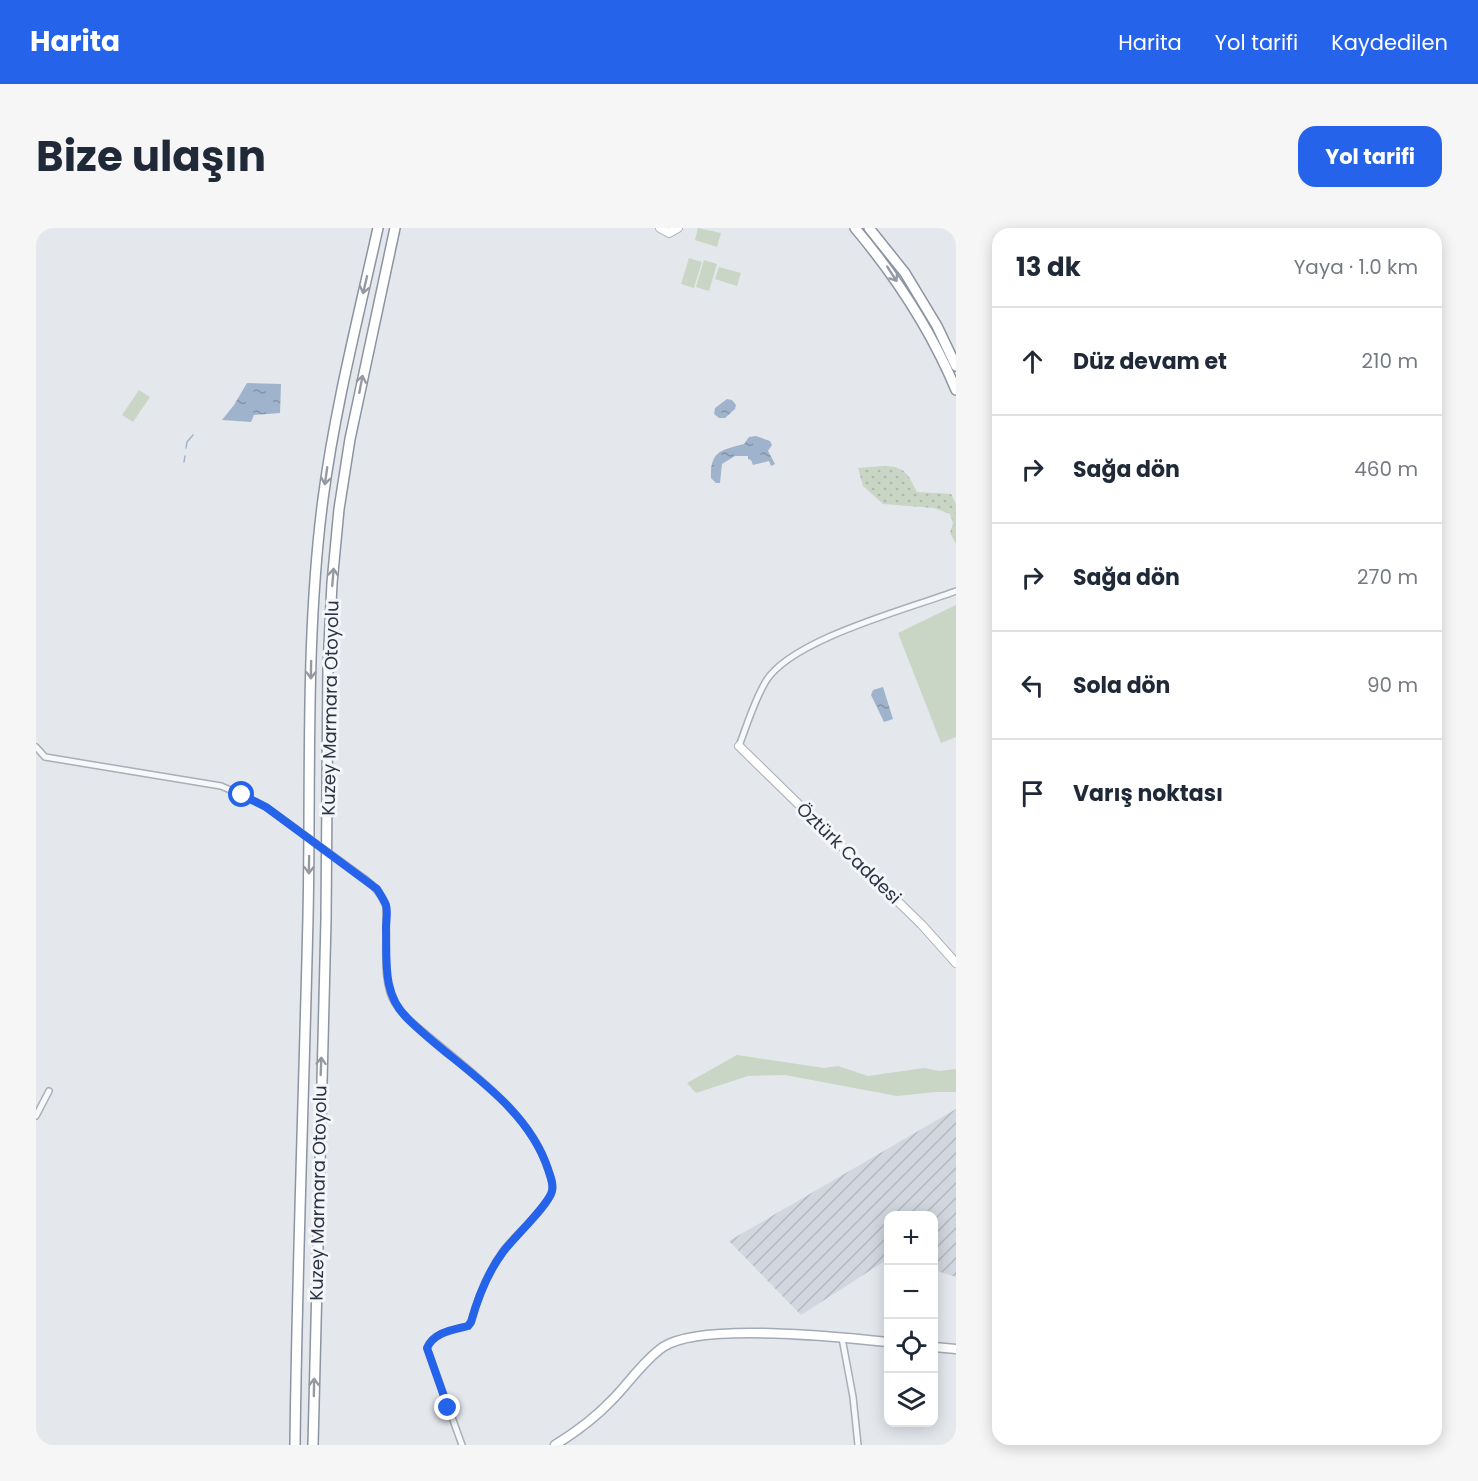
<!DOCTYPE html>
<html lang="tr">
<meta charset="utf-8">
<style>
:root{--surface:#fff;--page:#f6f6f7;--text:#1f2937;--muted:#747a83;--line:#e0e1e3;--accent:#2563eb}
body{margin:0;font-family:Poppins,sans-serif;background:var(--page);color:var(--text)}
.controls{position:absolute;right:18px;bottom:18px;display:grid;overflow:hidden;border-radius:12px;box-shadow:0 3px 15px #0003}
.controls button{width:54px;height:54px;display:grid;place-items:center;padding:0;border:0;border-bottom:2px solid var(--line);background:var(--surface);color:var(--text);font:30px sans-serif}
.stop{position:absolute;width:18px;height:18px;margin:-14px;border:4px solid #2563eb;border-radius:50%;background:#fff}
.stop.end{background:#2563eb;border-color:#fff;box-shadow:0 2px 6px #0008}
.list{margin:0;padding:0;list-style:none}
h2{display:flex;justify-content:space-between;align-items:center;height:78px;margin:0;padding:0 24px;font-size:26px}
h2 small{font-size:20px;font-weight:400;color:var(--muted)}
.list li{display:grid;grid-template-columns:39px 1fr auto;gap:18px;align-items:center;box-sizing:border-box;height:108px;padding:0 24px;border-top:2px solid var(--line)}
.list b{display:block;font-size:22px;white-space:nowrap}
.list em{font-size:20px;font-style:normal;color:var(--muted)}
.icon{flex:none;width:33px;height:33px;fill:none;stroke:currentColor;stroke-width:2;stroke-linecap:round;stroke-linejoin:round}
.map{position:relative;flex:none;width:920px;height:1217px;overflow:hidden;border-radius:18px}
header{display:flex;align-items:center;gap:36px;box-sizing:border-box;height:84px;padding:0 30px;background:var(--accent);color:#fff}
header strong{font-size:28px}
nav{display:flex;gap:33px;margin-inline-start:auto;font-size:21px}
.intro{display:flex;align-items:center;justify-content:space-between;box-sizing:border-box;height:144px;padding:0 36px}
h1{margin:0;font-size:42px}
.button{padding:15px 27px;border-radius:18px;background:var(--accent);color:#fff;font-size:21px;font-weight:700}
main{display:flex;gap:36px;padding:0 36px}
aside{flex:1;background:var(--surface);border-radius:18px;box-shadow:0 3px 15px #0003}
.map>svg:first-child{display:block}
.industrial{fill:url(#industrial-furrows)}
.grass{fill:#c9d6c5}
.park{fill:url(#park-dots)}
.water{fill:url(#water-ripples)}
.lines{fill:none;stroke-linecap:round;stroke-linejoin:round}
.stream{stroke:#9fb4cc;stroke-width:1.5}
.street-casing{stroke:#a9aeb7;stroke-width:8}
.secondary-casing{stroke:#a9aeb7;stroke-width:10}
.primary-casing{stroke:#a3abb8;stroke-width:11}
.highway-casing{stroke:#8b94a3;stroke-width:12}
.street{stroke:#f7f8fa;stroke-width:5}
.secondary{stroke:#fff;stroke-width:8}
.primary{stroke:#fff;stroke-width:8}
.highway{stroke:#fff;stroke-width:9}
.street-bridge-casing{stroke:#a9aeb7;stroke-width:8;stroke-linecap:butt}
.street-bridge{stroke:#f7f8fa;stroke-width:5}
.oneway{stroke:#959aa2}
.route{stroke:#2563eb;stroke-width:8}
.labels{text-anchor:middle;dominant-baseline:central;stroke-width:6;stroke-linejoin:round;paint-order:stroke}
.street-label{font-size:18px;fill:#2b3445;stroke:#f4f6f9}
</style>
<header>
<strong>Harita</strong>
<nav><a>Harita</a><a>Yol tarifi</a><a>Kaydedilen</a></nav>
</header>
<div class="intro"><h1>Bize ulaşın</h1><a class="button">Yol tarifi</a></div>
<main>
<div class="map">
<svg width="920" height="1217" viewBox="0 0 920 1217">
<defs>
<pattern id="industrial-furrows" width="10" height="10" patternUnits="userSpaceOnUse" patternTransform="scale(1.5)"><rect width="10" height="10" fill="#d2d6de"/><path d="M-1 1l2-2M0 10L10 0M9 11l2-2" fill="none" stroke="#b4b8c0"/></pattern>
<pattern id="park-dots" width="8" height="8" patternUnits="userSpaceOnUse" patternTransform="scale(1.5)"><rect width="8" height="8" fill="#c9d6c5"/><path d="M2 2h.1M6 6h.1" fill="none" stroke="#adb8ab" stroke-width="1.8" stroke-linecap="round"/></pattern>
<pattern id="water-ripples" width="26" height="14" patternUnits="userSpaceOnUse" patternTransform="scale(1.5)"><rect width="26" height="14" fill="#9fb4cc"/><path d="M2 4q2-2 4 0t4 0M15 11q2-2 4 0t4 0" fill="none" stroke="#8293a7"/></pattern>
</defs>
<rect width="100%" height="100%" fill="#e4e7ec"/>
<path class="industrial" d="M920,881V1049L898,1042V988H852V1031L765,1087L693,1013Z"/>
<path class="grass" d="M662,0L685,5L681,19L659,12Z
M653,30L666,34L658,60L645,56Z
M668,32L681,36L673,63L660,59Z
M683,39L705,45L701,58L679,51Z
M103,162L114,169L97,194L86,187Z
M920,377V509L905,515L862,405Z
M701,827L788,840L802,838L832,848L888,840L903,843L920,841V864H900L861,868L749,847L712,848L660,865L651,855Z"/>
<path class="park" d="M847,238C869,238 872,246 881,264L915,266L920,276V316L914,305L917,295L914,286L898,280L847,276L827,258L822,240Z"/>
<path class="water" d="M211,155L245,156L244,185L218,187L215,194L186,192L198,177Z
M691,171L696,172L700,177L699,181L689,190H683L678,186L679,180Z
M720,208L734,213L736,217L732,223L739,236L735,238L733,233L717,237L715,232L712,231V228H699L686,236L684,255H680L675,250C674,223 685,222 708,216L713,209Z
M847,459L857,491L848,494L835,467L837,462Z"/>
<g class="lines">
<path class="stream" d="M150,220L151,214L157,207
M148,234L149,228"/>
<g class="street-casing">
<path id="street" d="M703,518C711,497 718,473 730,453C756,411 872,381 920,363
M0,519L9,529L185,558L206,567L230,579
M329,651C338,658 345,665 349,676C351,681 350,688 350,694C351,717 346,756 359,775C370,792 387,803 402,816C440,848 494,888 510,936C513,945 518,954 516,963C513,977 477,1010 467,1023C452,1044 442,1069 435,1094L432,1098C417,1102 397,1104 391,1120L426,1217
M0,888L13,863
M806,1110L817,1169L822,1217"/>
</g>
<g class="secondary-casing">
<path id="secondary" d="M624,0L633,5L642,0
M703,518L886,697L920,735"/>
</g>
<g class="primary-casing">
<path id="primary" d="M898,1119L920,1121
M519,1217C540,1204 559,1190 576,1172C593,1155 607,1133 627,1119C665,1094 805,1109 852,1114"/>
</g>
<g class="highway-casing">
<path id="highway" d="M819,0C861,50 895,102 920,162
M833,0L869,45L901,98L920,138
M259,1217C261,1041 268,865 272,689C275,550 269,409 287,271C299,180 322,90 342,0
M277,1217L290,692L292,439L296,355L303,281L314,211L359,0"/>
</g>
<use href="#street" class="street"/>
<use href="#secondary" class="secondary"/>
<use href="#primary" class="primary"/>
<use href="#highway" class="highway"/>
<g class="street-bridge-casing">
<path id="street-bridge" d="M230,579L329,651"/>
</g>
<use href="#street-bridge" class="street-bridge"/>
</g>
<defs><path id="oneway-shaft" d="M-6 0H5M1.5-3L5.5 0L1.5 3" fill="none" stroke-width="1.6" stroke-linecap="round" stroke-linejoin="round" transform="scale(1.5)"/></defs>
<g class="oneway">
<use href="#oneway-shaft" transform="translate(856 46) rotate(57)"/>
<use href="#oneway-shaft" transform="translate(329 57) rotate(103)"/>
<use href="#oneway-shaft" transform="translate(325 156) rotate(-79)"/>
<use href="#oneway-shaft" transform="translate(290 248) rotate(98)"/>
<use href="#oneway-shaft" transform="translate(297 349) rotate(-85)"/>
<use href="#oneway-shaft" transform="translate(275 442) rotate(91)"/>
<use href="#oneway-shaft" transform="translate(273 637) rotate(91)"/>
<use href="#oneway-shaft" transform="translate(285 838) rotate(-88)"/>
<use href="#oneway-shaft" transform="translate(278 1159) rotate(-89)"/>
</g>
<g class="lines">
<path class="route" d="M206,567L230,579L341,661C344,666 348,672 350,677C352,684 350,693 350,700C351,732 346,766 371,790C419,838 489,873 512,941C514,948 518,956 516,963C513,977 477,1010 467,1024C452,1044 442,1069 435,1094L432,1098C417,1102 398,1104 391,1120L412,1180"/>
</g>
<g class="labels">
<g class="street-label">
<text transform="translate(294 480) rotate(-89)">Kuzey Marmara Otoyolu</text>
<text transform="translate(813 625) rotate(44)">Öztürk Caddesi</text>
<text transform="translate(282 965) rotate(-89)">Kuzey Marmara Otoyolu</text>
</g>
</g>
</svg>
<div class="controls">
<button>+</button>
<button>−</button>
<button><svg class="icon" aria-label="locate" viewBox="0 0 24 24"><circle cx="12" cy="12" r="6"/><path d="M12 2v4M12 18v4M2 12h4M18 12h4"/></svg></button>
<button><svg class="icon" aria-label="layers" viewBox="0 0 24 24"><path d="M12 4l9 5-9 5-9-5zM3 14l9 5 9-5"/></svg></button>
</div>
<div class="stop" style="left:206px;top:567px"></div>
<div class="stop end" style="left:412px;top:1180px"></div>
</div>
<aside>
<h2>13 dk<small>Yaya · 1.0 km</small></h2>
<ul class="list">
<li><svg class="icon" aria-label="ahead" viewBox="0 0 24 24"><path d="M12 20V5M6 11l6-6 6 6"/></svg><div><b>Düz devam et</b></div><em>210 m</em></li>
<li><svg class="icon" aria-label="right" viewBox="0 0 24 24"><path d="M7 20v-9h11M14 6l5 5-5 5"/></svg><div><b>Sağa dön</b></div><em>460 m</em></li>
<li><svg class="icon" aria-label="right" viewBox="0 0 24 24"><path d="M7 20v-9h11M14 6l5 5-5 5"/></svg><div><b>Sağa dön</b></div><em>270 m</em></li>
<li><svg class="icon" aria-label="left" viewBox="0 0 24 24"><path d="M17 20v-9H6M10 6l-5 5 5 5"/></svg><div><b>Sola dön</b></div><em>90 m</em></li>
<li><svg class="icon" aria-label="arrive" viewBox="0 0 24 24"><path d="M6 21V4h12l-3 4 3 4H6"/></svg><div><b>Varış noktası</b></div></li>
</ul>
</aside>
</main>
